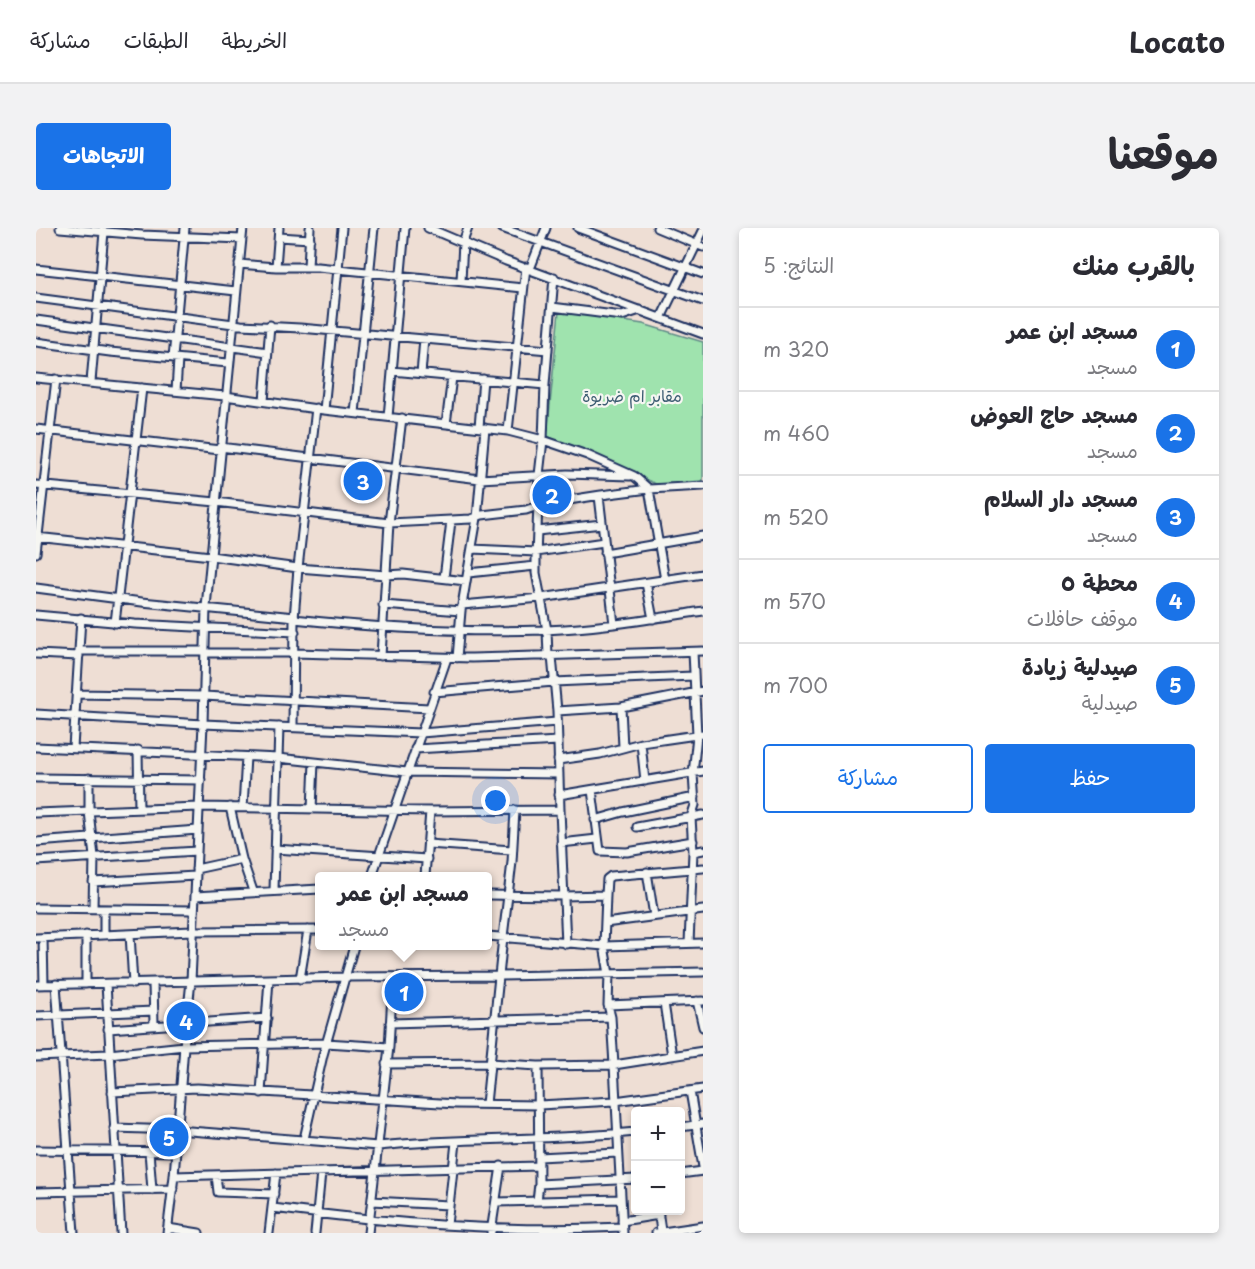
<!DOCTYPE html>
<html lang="ar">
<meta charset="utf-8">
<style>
:root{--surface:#fff;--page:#f2f2f3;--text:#2b2b33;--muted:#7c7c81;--line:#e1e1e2;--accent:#1a73e8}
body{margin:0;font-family:"Playpen Sans","Playpen Sans Arabic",sans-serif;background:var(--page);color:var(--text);direction:rtl}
.controls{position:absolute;right:18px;bottom:18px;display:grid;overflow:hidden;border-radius:6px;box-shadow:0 3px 9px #0003}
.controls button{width:54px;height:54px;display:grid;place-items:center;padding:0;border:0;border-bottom:2px solid var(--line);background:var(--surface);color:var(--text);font:30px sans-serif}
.you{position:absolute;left:460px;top:573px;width:21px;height:21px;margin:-15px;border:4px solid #fff;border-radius:50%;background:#1a73e8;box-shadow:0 0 0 9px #1a73e833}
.badge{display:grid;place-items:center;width:39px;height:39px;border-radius:50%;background:var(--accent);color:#fff;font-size:20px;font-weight:700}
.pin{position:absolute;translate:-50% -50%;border:3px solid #fff;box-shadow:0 2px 6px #0006}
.popup{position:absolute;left:279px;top:644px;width:177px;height:78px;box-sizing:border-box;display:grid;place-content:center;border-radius:6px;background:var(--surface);filter:drop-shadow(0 2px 4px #0005);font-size:20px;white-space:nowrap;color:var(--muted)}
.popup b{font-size:22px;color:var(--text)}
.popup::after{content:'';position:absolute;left:50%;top:100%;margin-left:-12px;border:12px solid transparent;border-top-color:var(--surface)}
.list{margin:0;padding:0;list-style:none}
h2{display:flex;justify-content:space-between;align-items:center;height:78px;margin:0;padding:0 24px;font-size:26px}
h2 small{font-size:20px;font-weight:400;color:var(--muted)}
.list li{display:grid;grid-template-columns:39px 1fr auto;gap:18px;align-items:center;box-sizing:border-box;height:84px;padding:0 24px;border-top:2px solid var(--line)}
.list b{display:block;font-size:22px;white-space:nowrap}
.list p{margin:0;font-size:20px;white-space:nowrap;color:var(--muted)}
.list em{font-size:20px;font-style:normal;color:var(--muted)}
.actions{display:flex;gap:12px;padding:18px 24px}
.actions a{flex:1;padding:14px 0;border:2px solid var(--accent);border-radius:6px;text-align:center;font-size:21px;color:var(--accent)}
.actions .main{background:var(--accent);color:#fff}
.map{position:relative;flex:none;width:667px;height:1005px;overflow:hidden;direction:ltr;border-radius:6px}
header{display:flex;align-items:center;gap:36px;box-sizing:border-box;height:84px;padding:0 30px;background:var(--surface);border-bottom:2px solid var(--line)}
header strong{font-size:28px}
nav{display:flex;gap:33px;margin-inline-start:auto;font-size:21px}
.intro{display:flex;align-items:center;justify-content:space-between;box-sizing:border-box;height:144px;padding:0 36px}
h1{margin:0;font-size:42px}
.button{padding:15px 27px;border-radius:6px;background:var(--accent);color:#fff;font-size:21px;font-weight:700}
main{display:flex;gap:36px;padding:0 36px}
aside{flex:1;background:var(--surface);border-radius:6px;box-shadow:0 3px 9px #0003}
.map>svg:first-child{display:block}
.green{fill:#9fe3ae;stroke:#5d8986;stroke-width:1.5}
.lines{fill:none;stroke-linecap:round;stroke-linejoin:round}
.minor-casing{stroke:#1b2f5e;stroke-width:11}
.minor{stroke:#f6f6f2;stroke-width:7}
.labels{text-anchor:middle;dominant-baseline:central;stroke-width:4.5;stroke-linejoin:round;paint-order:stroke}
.park-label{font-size:16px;fill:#3c5c72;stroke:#f6f6f2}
</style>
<header>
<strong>Locato</strong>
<nav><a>الخريطة</a><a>الطبقات</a><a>مشاركة</a></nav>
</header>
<div class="intro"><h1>موقعنا</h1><a class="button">الاتجاهات</a></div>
<main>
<aside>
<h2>بالقرب منك<small>النتائج: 5</small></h2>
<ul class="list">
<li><span class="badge">1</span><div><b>مسجد ابن عمر</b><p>مسجد</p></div><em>320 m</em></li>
<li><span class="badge">2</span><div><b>مسجد حاج العوض</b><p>مسجد</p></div><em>460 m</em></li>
<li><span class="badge">3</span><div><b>مسجد دار السلام</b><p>مسجد</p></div><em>520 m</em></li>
<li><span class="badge">4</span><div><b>محطة ٥</b><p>موقف حافلات</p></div><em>570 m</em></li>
<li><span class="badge">5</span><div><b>صيدلية زيادة</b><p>صيدلية</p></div><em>700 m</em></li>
</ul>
<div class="actions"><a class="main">حفظ</a><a>مشاركة</a></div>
</aside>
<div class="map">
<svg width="667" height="1005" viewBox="0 0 667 1005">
<rect width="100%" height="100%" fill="#eeded4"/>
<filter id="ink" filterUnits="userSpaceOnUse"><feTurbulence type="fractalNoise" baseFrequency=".0167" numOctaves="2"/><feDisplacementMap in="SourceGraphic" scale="12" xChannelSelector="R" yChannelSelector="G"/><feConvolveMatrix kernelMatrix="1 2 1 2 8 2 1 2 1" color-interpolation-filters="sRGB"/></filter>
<g filter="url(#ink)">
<path class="green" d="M523,83L607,96L667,114V256L629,260L511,208Z"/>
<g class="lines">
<g class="minor-casing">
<path id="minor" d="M24,0L106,7L206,11
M392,0L470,33L667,106
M466,0L667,73
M542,0L667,46
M621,0L667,19
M243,9L274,11
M203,36L240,39H282L487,60
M240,39L243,0
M272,39L274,0
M0,41L200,63
M494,41L510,0
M425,53L427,14L432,0
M0,70L205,97L264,100L512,122
M516,79L586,88L604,82
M625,90L667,3
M0,92L232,124
M0,114L74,124L192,135
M137,130L149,0
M356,143L509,157
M385,146L388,111
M0,150L189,168L288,182L472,203L507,212L551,227L598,248L613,261L629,352
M55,154L68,4
M140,163L142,131
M228,173L234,97
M288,182L306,0
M319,185L338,0
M352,189L369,0
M410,196L416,149
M443,199L447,151
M0,201L184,222
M472,203L490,39
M184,219L444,251L531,246L594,248
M0,257L180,274L353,295L435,291L446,287L490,282L507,276L565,267L613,261L667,258
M563,268L578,396
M501,303L566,296
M0,309L175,328L262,340L350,347L367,346L430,353
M436,321L500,324L568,314
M0,325L20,151
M569,325L667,308
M432,345L500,338
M408,350L415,293
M610,355L617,391
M0,360L106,374L259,389
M347,377L425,383
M426,377L505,370L667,346
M0,387L99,396L259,404
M258,391C342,400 425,405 509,402C562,400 615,391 667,383
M79,395L106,160
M43,423H169
M169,425H259L436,430L667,423
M0,426L43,428
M345,428L353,295L366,190
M512,428L511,402L500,345V330L503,247L507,212L509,157L518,49
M516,428L521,483L524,582
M421,430L425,383L441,290L449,200
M398,464L518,454L657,448
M40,466L168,468L393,480
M585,479L587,519
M521,483L585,479L667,463
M0,486L167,496L385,505L521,494
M257,499L258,391L262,340L280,180
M605,515L609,553
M0,519L242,530L371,544L523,546
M37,520L45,390
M379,521L522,513
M102,522L103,581
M522,532L564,526L605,515L667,506
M0,550L165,552
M53,550V583L58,629L57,680
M556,562L564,623L591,624L657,613
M523,567L667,543
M194,579L206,631L217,663
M207,579L210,529
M276,581L278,534
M0,585L163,579L394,583L524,582L530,716
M559,592L587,584L659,569
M601,599L667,587
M0,614L162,602
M525,615L561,611
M392,616L476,622
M239,621L391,631
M657,624L667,622
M0,633L161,623
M160,641L206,631
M611,644L618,688
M336,648L411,430
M389,648L394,583
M57,654L159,648
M238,662L243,499
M452,667L528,668L570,667L568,718L573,746L572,777L575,789L578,837L587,1005
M570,667L571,651L575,648L667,640
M159,668L284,661
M0,680L157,682
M68,681V706
M569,695L667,682
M94,706L97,756
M50,707V756
M452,708L568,718L667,715
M0,710L156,703L284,702
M7,710L8,757
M653,715L657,624L655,589L659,577L657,546L661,507L657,424
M264,751L272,702
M117,755L118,796
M20,756L38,1005
M70,756L85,1005
M0,757L310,749L463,748L667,744
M661,773L667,799
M628,775L636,828
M572,777L667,773
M0,788L118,783
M354,795L575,789
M72,801L231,790
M0,829L73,826L148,818L290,815L353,819
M350,836L454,835L502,838L578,837L667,823
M654,863L667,939
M76,864L161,860L420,876L503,877L579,873L667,861
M225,865L233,751
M450,876L467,709L476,634L479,582
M644,899L667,896
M78,900L141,902L342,918C427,909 514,913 600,904
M268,911L287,827L318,718
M0,922L140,924
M113,923L116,962
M503,929L582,925
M644,946L667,943
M180,947L182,964L238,966
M138,948L503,938
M503,956L600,951
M0,964L137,961
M336,973L413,977
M501,973L503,956L502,838
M460,974L585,971
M237,980C353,995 470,1005 586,999
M622,982L625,1003
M586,993L623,987
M411,997L420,914
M132,1000L163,1005
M455,1004L465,938
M131,1005L138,948L148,818L155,753L167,496L170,379L207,0
M233,1005L240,945
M279,1005L285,945
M332,1005L353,819L357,749
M620,1005L667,998"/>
</g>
<use href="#minor" class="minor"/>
</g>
</g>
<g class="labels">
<g class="park-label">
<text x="596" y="167">مقابر ام ضريوة</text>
</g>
</g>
</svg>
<div class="controls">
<button>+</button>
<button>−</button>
</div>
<div class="you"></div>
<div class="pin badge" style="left:368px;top:764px">1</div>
<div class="popup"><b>مسجد ابن عمر</b>مسجد</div>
<div class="pin badge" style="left:516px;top:267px">2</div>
<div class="pin badge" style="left:327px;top:253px">3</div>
<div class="pin badge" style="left:150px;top:793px">4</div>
<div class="pin badge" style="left:133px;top:909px">5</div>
</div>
</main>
